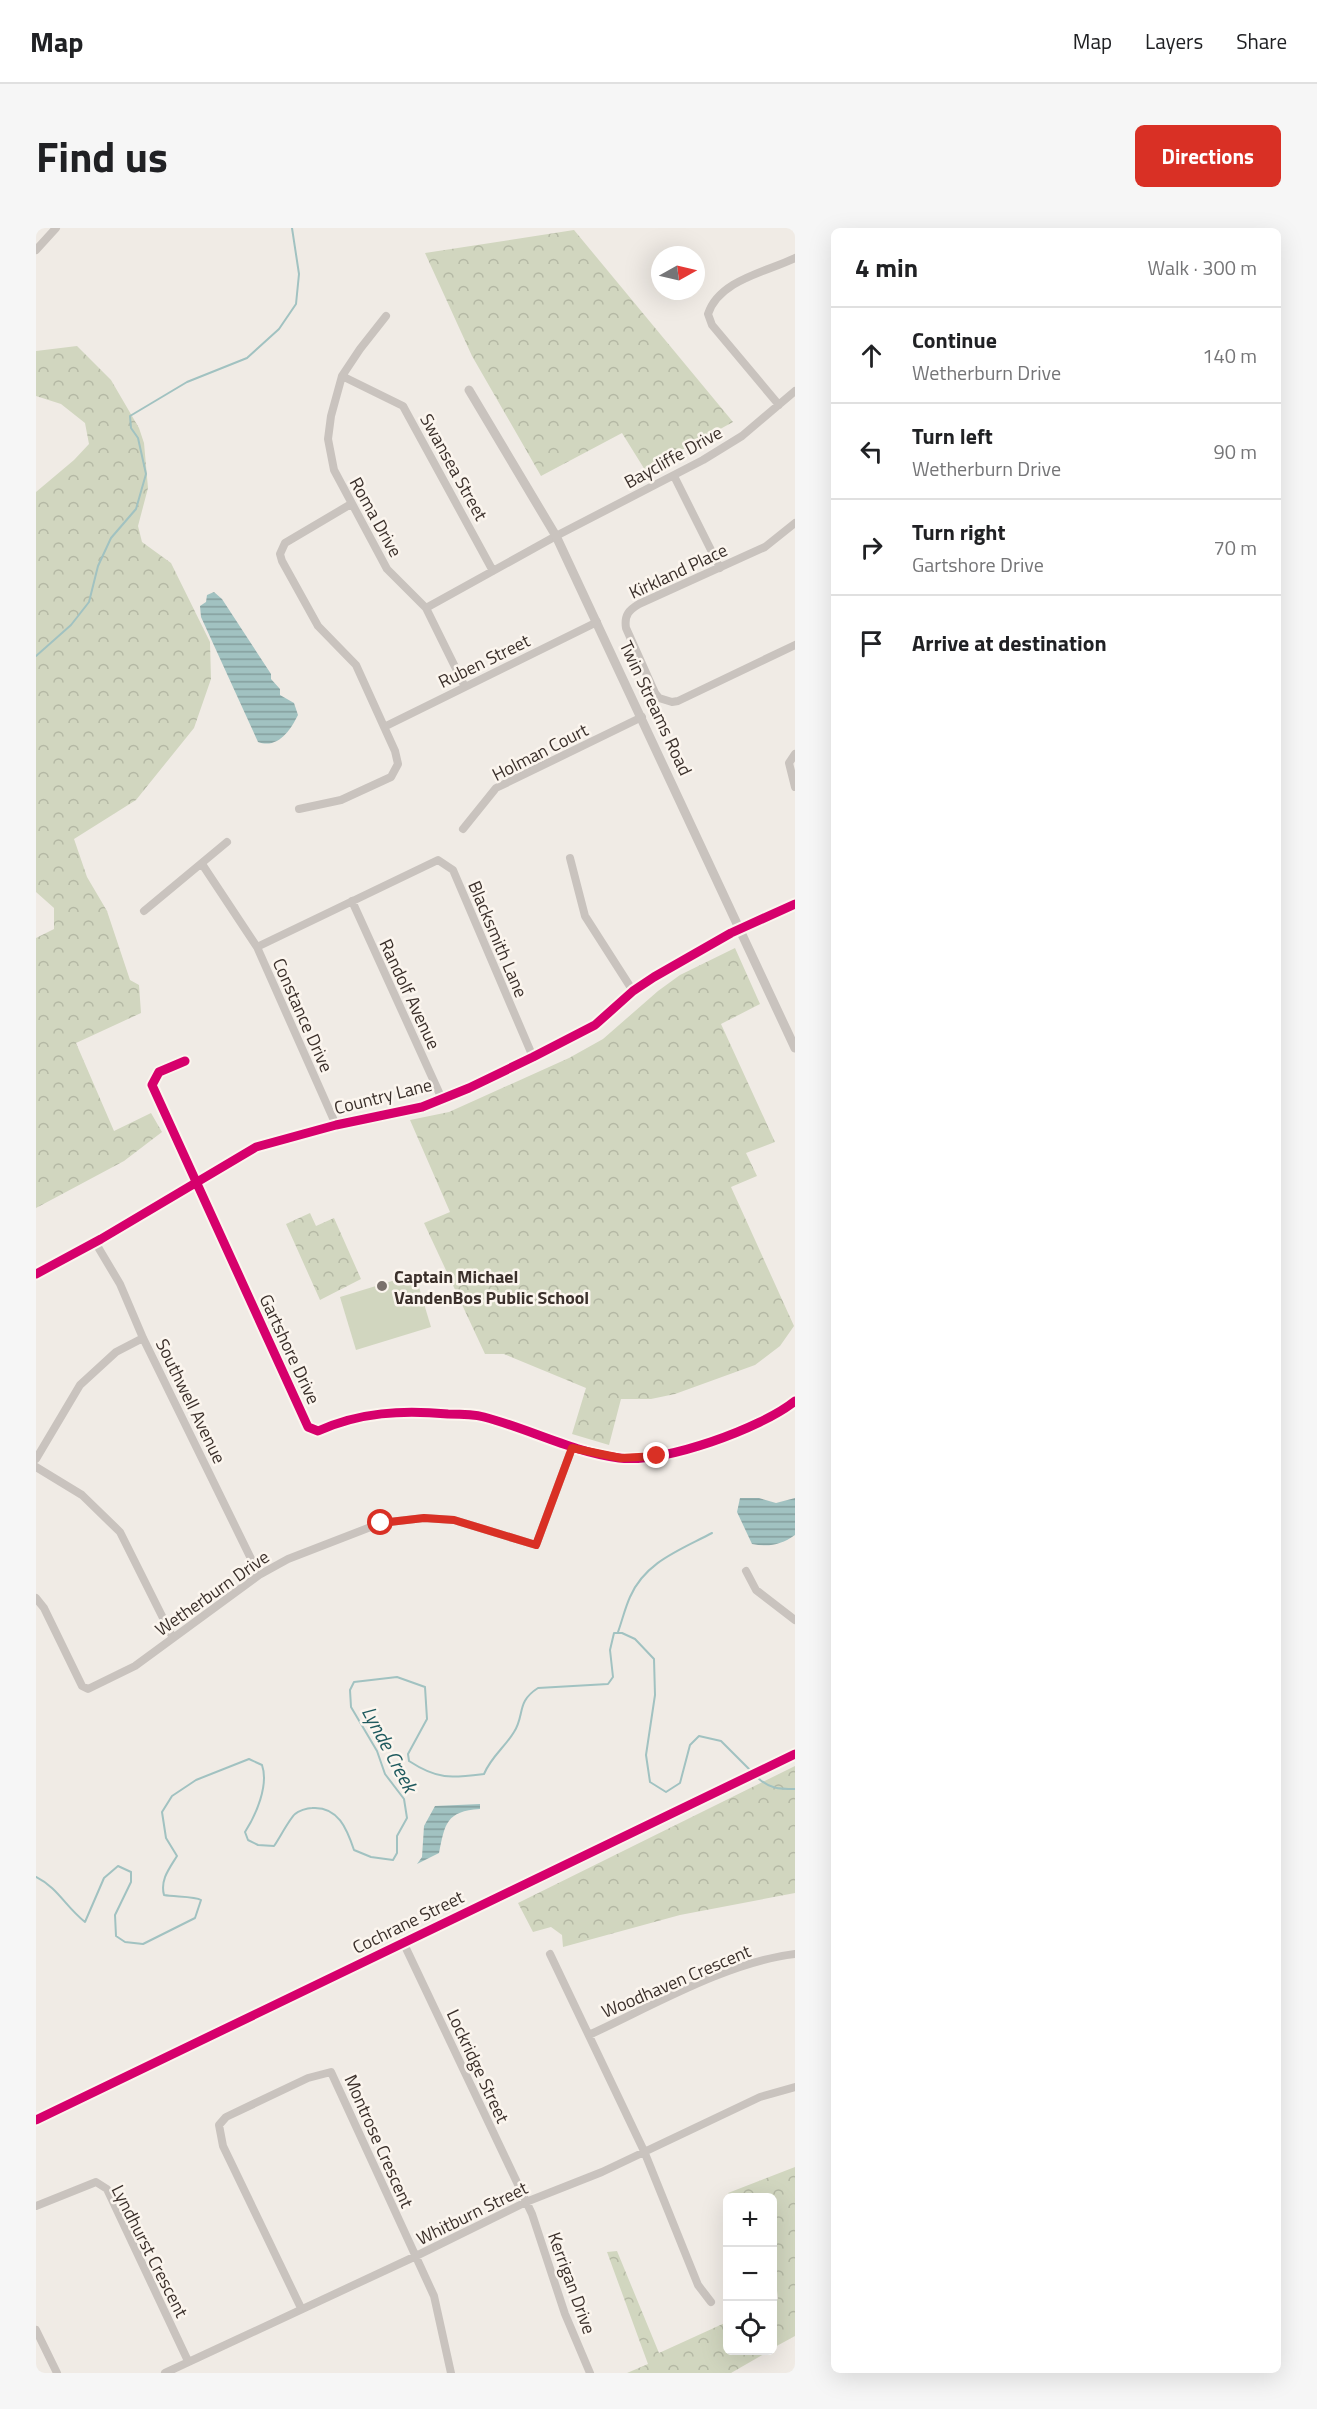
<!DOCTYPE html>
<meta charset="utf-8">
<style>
:root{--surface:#fff;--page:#f6f6f6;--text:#202124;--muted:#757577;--line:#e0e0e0;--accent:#d93025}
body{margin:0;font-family:"Titillium Web",sans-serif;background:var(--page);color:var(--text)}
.controls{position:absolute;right:18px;bottom:18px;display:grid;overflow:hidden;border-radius:9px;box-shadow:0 6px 24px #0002}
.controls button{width:54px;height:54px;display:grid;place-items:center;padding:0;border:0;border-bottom:2px solid var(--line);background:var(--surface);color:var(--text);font:30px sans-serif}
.compass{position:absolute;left:615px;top:18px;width:54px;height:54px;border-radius:50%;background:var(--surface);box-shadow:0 6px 24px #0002;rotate:82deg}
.stop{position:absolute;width:18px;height:18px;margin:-14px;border:4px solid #d93025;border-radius:50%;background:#fff}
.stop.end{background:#d93025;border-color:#fff;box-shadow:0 2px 6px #0008}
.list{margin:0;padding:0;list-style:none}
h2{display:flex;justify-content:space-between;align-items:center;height:78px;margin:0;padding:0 24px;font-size:26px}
h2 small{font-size:20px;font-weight:400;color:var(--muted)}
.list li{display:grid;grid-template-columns:39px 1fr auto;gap:18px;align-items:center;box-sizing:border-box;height:96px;padding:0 24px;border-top:2px solid var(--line)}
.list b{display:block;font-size:22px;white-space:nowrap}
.list p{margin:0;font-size:20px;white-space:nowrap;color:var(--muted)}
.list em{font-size:20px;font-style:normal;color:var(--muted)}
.icon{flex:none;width:33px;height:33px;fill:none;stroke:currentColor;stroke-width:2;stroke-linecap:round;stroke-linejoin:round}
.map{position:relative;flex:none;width:759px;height:2145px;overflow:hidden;border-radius:9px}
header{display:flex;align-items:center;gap:36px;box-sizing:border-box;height:84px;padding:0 30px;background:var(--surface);border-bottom:2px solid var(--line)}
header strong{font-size:28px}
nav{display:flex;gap:33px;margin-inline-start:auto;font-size:21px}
.intro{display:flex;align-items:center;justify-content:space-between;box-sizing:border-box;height:144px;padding:0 36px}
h1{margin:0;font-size:42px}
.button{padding:15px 27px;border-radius:9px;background:var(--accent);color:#fff;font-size:21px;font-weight:700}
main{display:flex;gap:36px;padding:0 36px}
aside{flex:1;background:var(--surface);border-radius:9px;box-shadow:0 6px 24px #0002}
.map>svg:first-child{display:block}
.grass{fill:#d1d6bf}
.forest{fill:url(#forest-crowns)}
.water{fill:url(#water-rules)}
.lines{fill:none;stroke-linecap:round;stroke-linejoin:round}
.stream{stroke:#a1c2c1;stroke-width:2}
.minor{stroke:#c9c3be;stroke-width:8}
.tertiary{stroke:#c9c3be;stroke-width:9}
.cycleway-casing{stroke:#fbf5ee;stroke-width:13}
.cycleway{stroke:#d6006c;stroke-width:9}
.route{stroke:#d93025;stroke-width:8}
.poi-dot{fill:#7a716c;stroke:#fbf5ee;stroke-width:2}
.labels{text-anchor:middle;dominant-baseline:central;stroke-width:5;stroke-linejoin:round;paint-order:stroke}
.street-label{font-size:18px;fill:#3b302b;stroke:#fbf5ee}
.poi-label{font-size:18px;font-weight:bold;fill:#3b302b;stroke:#fbf5ee;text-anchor:start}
.water-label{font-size:20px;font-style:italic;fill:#1f5a5e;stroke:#fbf5ee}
</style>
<header>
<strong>Map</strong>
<nav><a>Map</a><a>Layers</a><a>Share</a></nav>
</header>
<div class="intro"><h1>Find us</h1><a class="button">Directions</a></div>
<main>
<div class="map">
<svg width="759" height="2145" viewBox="0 0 759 2145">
<defs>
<pattern id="forest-crowns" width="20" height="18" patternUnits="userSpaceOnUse" patternTransform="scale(1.5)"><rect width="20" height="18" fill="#d1d6bf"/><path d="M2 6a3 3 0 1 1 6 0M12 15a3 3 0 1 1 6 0" fill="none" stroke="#b4b8a4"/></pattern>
<pattern id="water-rules" width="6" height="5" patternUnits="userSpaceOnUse" patternTransform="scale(1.5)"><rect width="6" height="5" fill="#a1c2c1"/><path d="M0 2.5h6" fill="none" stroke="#849e9d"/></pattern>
</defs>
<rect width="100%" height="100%" fill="#f0ebe5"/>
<path class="grass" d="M379,1046L395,1099L320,1122L304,1069Z"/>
<path class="forest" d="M538,2L697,194L609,242L586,205L505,248L436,128L389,25Z
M41,118L75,152L103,200L108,215L112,260L102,298L106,314L135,335L174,414L175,451L158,500L100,572L38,611L51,649L71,683L94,752L103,757L105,785L40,815L78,903L115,885L126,904L88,933L0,980V710L18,701V680L0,664V264L38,232L53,216L49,195L25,176L0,168V123Z
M699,720L724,776L685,796L739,914L710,925L721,948L695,959L758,1098L744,1118L719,1137L639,1166L615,1171H585L573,1217L536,1206L550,1160L468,1126H449L388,995L414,984L374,892L413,884L533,830L567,811L622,763L644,747Z
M274,985L280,998L298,990L325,1051L284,1072L250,996Z
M759,1538V1665L644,1687L527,1719L526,1707L515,1699L497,1704L482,1675Z
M759,1939V2108L737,2120V2073L742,2071L736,2020V1970L696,1969L692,1965Z
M581,2023L623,2125L691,2094L692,2122L733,2123L695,2145H591L612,2136L571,2024Z"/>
<path class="water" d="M178,364L186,371L235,446V451L244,461V467L258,475L262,487C254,503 242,521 222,514L165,389L164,378L170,374L171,367Z
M704,1270H723L740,1275L759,1270V1307C745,1317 733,1319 716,1316L701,1284Z
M444,1576V1581C410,1583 409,1596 403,1625L381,1636L386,1629L388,1598L399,1578Z"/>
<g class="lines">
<path class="stream" d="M0,428L35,397L53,374L62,338L75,310L100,281L110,246L102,210L95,200L94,188L151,154L211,130L243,101L260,76L263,46L256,0
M582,1404C586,1393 589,1380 594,1369C609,1334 644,1322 676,1305
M721,1549C733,1561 743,1561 759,1561
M0,1649C22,1660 29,1678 49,1694L68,1650L82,1638L95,1644V1654L79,1687L80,1708L89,1714L107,1716L159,1690L165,1672C159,1668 138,1669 128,1667C124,1652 133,1641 141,1628L130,1610L126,1584L136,1568L160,1552L213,1531L226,1537C233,1557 220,1587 209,1604L212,1612L222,1617L238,1618C243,1611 254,1590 259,1586C262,1583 271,1580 276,1580C302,1578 311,1601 318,1622L335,1629L357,1632L361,1625V1608L371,1590L368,1571L349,1546L341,1523L315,1479L314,1462L318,1454L361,1449L389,1459L391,1491L372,1526L373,1533C402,1552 415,1550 448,1546C455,1529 469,1519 478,1504C489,1487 480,1474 502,1460L572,1456L577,1449L574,1422L578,1405H586L599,1411L618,1431L619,1467L610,1527L614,1554L630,1564L644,1555L654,1517L663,1508L685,1513L715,1543"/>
<path class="minor" d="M0,22L20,0
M350,88L324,121L306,148L295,188L292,211L298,242L351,341L390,380L429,459
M306,148L367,178L457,343
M743,177L676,97L672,86C683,52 730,44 759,30
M638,248L684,340
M759,295L729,319L603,376C593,382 588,387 590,400L619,465L623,470L636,474L642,473L759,417
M390,380L520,308L667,232L706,208L759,163
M348,499L561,394
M759,526L753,535L759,559
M263,581L305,572L355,549L362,536L359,523L320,437L282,398L246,333L244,326L249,315L315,276
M427,601L460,560L606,489
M534,630L549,688L597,763
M166,636L221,719
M316,673L406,871
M108,683L191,614
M149,833L123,844L116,857L272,1199L282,1203C324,1184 366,1182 412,1186C423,1186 437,1186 448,1189C494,1201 536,1224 583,1230C629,1235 724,1201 759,1173
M300,897L221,719L402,632L417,642L497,829
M59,1014L84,1056L107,1110L223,1347
M0,1231L44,1157L80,1124L107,1110
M0,1239L46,1267L84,1304L137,1410
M710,1343L720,1362L759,1392
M0,1370L8,1380L46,1458L52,1461L99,1438L223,1347L252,1331L345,1295L388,1290L418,1292L500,1317L536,1220
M367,1714L496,1986L529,2086L554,2145
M514,1726L608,1923L662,2057L675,2074
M553,1807C616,1778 691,1734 759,1726
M0,1978L60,1954L71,1961L152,2133
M265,2080L187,1918L183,1897L190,1889L272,1850L295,1844L398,2068L415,2145
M0,2102L21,2145
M129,2145L378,2029L490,1974L566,1944L724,1869L759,1859"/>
<path class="tertiary" d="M433,162L520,308L759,820
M0,1046L65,1011L220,919L300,897L386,879L433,860L497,829L559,797L597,763L618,749L695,705L759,676
M0,1892L759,1526"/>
<g class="cycleway-casing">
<path id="cycleway" d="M149,833L123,844L116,857L272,1199L282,1203C324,1184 366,1182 412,1186C423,1186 437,1186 448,1189C494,1201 536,1224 583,1230C629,1235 724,1201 759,1173
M0,1046L65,1011L220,919L300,897L386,879L433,860L497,829L559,797L597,763L618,749L695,705L759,676
M0,1892L759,1526"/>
</g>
<use href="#cycleway" class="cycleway"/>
</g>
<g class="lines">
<path class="route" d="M345,1295L388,1290L418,1292L500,1317L536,1220L585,1230L621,1228"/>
</g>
<circle class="poi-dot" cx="346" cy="1058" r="6"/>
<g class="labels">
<g class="street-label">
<text transform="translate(637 229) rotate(-29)">Baycliffe Drive</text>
<text transform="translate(418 239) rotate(61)">Swansea Street</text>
<text transform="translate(340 289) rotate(61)">Roma Drive</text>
<text transform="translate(642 343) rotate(-25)">Kirkland Place</text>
<text transform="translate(448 433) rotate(-26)">Ruben Street</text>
<text transform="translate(620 480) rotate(65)">Twin Streams Road</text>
<text transform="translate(504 524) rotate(-27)">Holman Court</text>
<text transform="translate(462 711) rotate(67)">Blacksmith Lane</text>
<text transform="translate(374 766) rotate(65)">Randolf Avenue</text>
<text transform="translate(267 787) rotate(66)">Constance Drive</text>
<text transform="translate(347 868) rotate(-14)">Country Lane</text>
<text transform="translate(254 1121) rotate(65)">Gartshore Drive</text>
<text transform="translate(155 1173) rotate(64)">Southwell Avenue</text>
<text transform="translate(176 1365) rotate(-35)">Wetherburn Drive</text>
<text transform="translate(372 1694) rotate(-26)">Cochrane Street</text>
<text transform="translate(640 1753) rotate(-23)">Woodhaven Crescent</text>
<text transform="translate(442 1838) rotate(65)">Lockridge Street</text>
<text transform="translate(343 1913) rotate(66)">Montrose Crescent</text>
<text transform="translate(436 1985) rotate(-26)">Whitburn Street</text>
<text transform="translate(114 2023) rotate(63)">Lyndhurst Crescent</text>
<text transform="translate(536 2055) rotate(70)">Kerrigan Drive</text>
</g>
<g class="poi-label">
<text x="358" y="1048">Captain Michael<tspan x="358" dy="21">VandenBos Public School</tspan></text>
</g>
<g class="water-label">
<text transform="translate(354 1521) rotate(62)">Lynde Creek</text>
</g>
</g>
</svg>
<div class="controls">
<button>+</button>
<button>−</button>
<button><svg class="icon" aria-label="locate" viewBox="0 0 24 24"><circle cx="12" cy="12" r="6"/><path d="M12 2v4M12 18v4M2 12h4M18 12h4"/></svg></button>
</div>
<svg class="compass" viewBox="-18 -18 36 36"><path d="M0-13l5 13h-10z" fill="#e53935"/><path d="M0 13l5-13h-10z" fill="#757577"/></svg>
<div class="stop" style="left:345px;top:1295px"></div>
<div class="stop end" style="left:621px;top:1228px"></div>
</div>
<aside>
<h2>4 min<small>Walk · 300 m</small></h2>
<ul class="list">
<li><svg class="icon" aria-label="ahead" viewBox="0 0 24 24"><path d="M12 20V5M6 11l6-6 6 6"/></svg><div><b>Continue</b><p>Wetherburn Drive</p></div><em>140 m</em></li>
<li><svg class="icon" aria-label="left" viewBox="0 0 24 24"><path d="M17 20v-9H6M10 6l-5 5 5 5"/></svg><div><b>Turn left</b><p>Wetherburn Drive</p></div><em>90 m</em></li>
<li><svg class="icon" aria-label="right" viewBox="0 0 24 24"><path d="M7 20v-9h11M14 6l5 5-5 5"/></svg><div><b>Turn right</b><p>Gartshore Drive</p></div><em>70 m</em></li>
<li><svg class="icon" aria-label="arrive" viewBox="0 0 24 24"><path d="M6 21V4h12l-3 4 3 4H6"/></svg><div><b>Arrive at destination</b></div></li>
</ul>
</aside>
</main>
